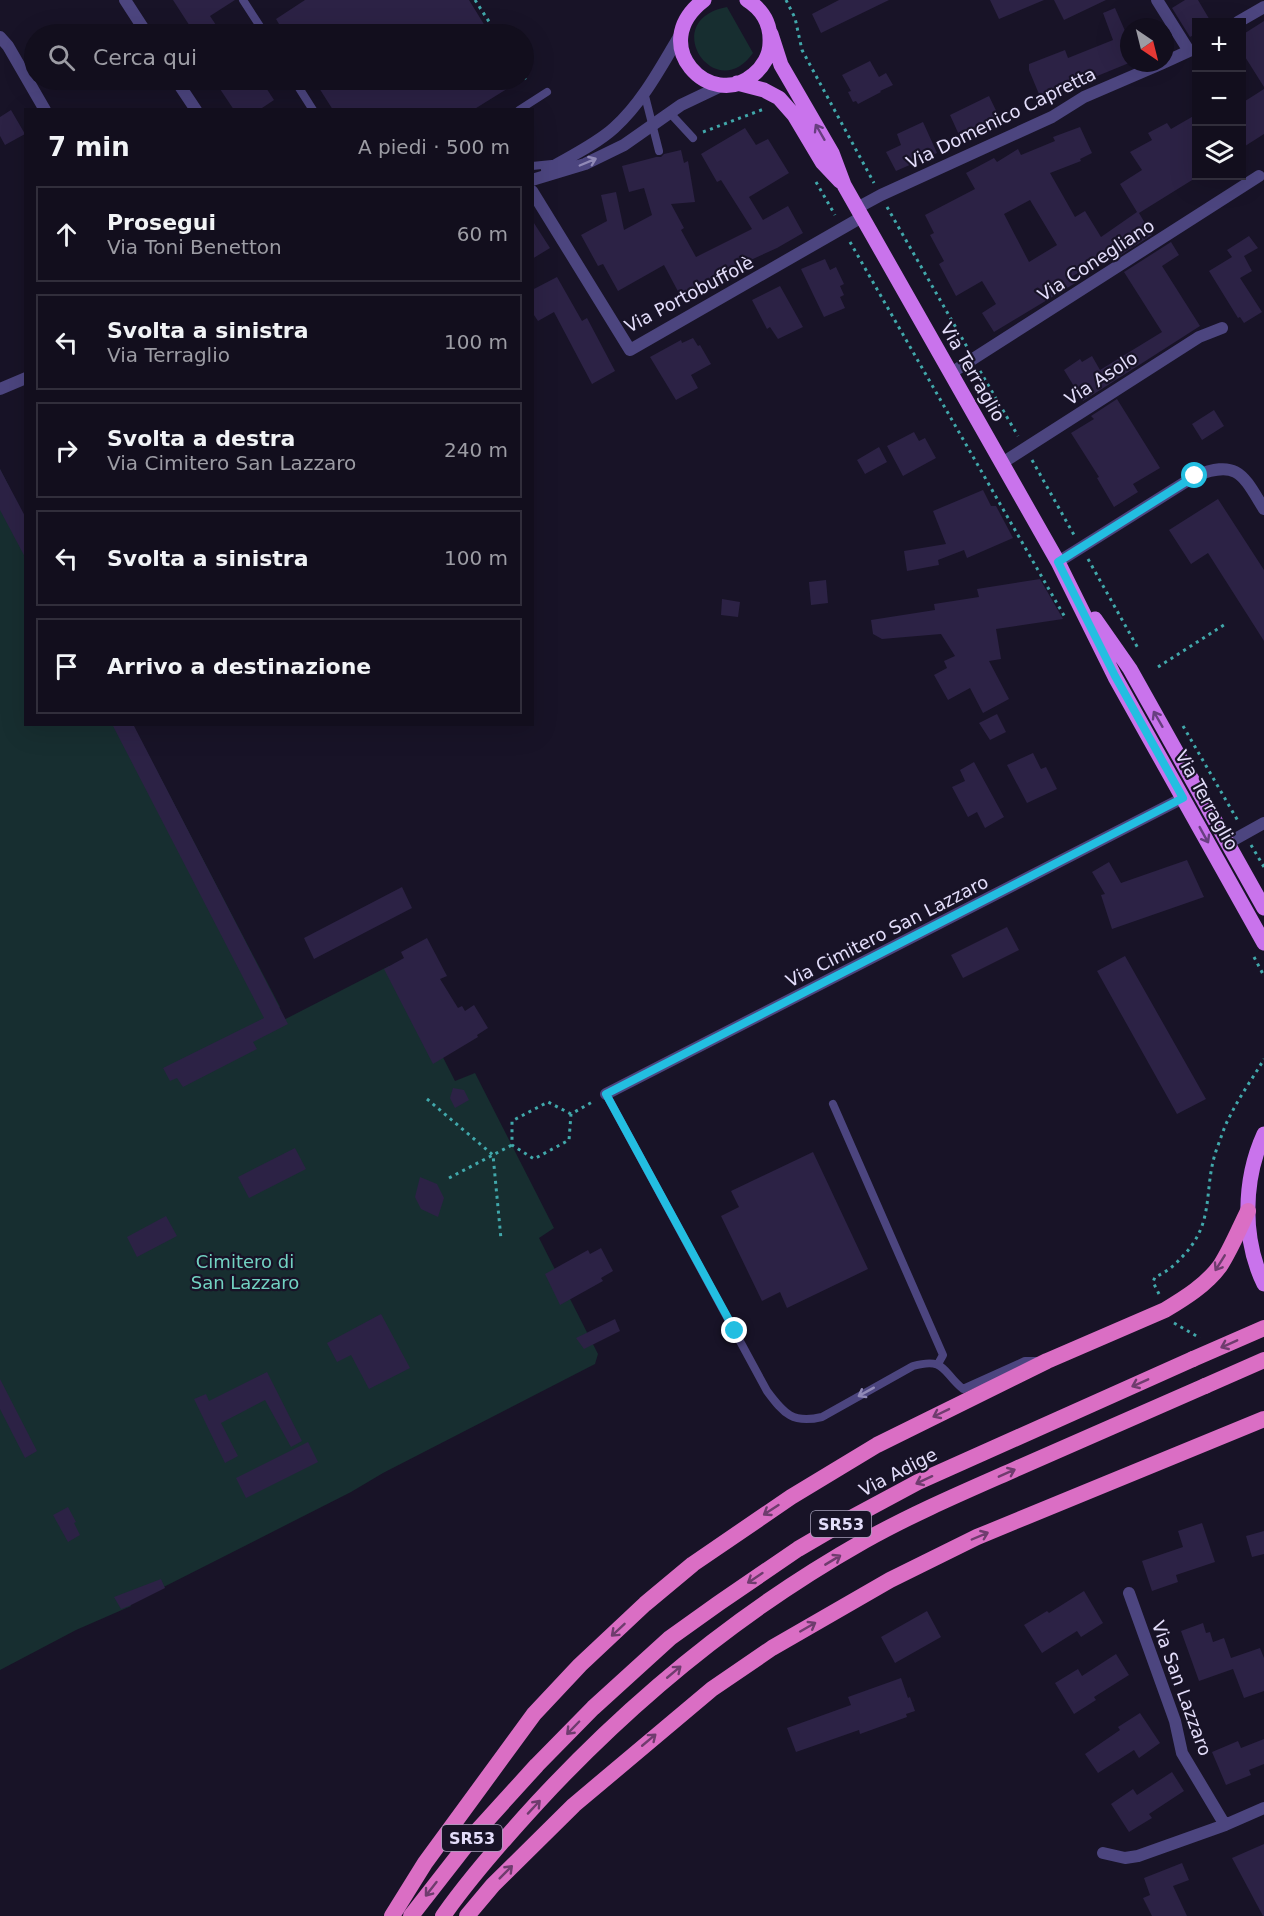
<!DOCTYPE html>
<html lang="it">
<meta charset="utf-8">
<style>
:root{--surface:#120e1d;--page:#1f1c2a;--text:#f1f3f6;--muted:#9c9ca4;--line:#312e3b}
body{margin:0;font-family:"DejaVu Sans",sans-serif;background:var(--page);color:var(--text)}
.controls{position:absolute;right:18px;top:18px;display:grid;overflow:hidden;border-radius:0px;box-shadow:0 6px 24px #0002}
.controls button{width:54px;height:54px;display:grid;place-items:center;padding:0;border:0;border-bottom:2px solid var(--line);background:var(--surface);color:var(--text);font:30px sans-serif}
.compass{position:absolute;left:1120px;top:18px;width:54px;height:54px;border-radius:50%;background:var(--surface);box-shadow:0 6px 24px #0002;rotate:145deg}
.stop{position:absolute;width:18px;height:18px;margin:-14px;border:4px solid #23bee1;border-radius:50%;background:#fff}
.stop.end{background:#23bee1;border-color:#fff;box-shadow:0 2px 6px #0008}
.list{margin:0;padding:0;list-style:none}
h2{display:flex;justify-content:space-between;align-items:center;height:78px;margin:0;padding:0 24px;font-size:26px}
h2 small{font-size:20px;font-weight:400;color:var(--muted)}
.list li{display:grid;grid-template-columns:39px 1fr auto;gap:18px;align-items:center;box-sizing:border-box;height:96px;margin:0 12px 12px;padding:0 12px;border:2px solid var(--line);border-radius:0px}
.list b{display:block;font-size:22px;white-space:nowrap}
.list p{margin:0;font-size:20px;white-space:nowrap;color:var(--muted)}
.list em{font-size:20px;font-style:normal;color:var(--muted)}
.icon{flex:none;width:33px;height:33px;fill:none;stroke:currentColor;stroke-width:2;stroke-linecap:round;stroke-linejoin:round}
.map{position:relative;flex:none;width:1264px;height:1916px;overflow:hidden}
.search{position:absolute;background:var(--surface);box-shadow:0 6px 24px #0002;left:24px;top:24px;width:510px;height:66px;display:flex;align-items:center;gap:15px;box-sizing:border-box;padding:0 21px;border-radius:33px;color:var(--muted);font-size:22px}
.panel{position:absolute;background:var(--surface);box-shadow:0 6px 24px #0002;left:24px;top:108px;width:510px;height:618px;border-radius:0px}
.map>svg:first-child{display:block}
.green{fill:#172e30}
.building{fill:#2c2245;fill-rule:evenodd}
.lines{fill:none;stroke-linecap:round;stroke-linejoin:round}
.path{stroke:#41a8ab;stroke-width:3;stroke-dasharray:3 4.5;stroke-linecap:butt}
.service{stroke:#4c457f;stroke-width:8}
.minor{stroke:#4c457f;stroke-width:12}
.tertiary{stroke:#4c457f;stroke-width:12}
.primary{stroke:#c973ec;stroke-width:15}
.trunk{stroke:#da6ec4;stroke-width:16}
.trunk-bridge{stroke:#da6ec4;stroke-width:16}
.oneway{stroke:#683e80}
.oneway2{stroke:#9089b6}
.oneway3{stroke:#6f3c6e}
.route{stroke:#23bee1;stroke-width:8}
.labels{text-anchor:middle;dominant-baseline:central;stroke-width:4.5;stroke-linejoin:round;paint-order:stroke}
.shield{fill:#181327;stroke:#a6a0bb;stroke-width:1.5}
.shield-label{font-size:16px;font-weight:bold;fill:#e3ddfa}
.street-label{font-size:18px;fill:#e3ddfa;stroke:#181327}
.park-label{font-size:18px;fill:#72d2c2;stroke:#181327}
</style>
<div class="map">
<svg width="1264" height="1916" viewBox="0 0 1264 1916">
<rect width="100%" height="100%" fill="#181327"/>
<path class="green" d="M727,7L753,53C715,107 657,20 727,7Z
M0,469L25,518L26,724L133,725L280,1007L264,1016L266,1029L389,966L398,969L455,1081L475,1073L554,1228L539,1238L598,1354L595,1364L383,1473L351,1492L130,1604L131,1606L76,1630L0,1670Z"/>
<path class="building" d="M173,0H235L210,16L216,25L200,34H195Z
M305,0H469L490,34H285L276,19Z
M839,0H889L821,33L812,14Z
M990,0H1044L999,19Z
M1054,0H1106L1064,20Z
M1185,0H1198L1211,22H1197V33L1190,37L1172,8Z
M1115,8L1129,40V63L1041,99L1029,70V64L1065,50L1068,58L1113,40L1103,13Z
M1264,21V87L1242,52V35Z
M870,61L879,77L886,73L893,85L880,91L881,92L858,104L856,101L853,102L848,92L851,91L842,75Z
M214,80H261L274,100L259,110H234Z
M314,80H521L473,110H333Z
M1264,89V134L1242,148V103Z
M989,96L1002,123L983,132L981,127L960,137L950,115Z
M11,110L25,134L5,145L0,136V117Z
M1197,114V177L1139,213L1152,235L1116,258L1112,253L1073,276L1077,282L994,332L982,313L996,304L982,281L956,296L939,264L944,261L930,235L934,233L925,215L975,189L966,173L994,158L997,162L1018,149L1021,155L1055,141L1053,137L1080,127L1092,153L1080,159L1081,161L1050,173L1075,217L1085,211L1101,237L1137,212L1120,184L1142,170L1130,152L1152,140L1148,133L1167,123L1171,129ZM1030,200L1057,245L1029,262L1004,214Z
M923,122L937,153L896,171L886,152L901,145L897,134Z
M745,128L756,145L768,139L789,173L749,197L763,220L788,206L803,233L777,248L742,264L744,269L715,283L716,284L697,295L694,290L681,297L664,265L618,291L603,264L598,266L581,235L607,221L601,195L616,192L624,230L652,215L644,188L629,192L622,166L656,157H661L664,154L681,150L684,163L688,161L695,202L671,204L684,228L681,230L696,257L752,229L721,180L717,182L701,154Z
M532,220L550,248L532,259Z
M1249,236L1258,248L1244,256L1252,271L1240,278L1262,312L1244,323L1240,317L1238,318L1209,271L1232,257L1227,250Z
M1171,242L1179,255L1162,266L1200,326L1083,401L1064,370L1080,359L1082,362L1092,356L1100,370L1162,332L1124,272Z
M825,259L830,270L836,267L844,284L840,286L844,295L840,297L845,308L824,317L801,269Z
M557,277L582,321L587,318L615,371L592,384L554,312L538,321L532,312V290Z
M780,286L803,327L778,339L770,327L767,329L752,300Z
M693,338L698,346L700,345L711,364L691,375L698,388L676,400L650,357L681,340L682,343Z
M1117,399L1160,468L1133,484L1138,492L1114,507L1097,478L1099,477L1071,433L1094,419L1091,416Z
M1214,410L1224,426L1202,440L1192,424Z
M914,432L919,441L925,438L936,458L903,476L887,446Z
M879,447L887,462L865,474L857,460Z
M0,469L26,518V559L0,510Z
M983,490L991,506H996L1013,538L967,558L964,550L938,560L939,565L907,571L904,551L946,544L933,511Z
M1218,499L1264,570V641L1208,553L1191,564L1169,530Z
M1040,579L1063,619L996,629L1001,659L989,661L1009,699L983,713L970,688L948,700L934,675L947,668L944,661L955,656L941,634L882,639L873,634L871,620L935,610L934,604L979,597L977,589Z
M826,580L828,603L811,605L809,582Z
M722,599L740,602L738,617L721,615Z
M997,714L1006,732L990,740L979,723Z
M112,724H133L288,1024L253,1042L257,1049L183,1087L177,1078L170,1081L163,1068L264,1018Z
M1033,753L1041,769L1046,767L1057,789L1027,803L1007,765Z
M974,762L1004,817L985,828L977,812L968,817L952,787L965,781L960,770Z
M1187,860L1204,897L1112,929L1101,895L1105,894L1092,872L1109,862L1121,883Z
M402,887L412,908L314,959L304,938Z
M1007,927L1019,950L963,978L951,955Z
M427,938L447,976L440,979L458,1008L462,1006L465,1011L474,1005L488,1028L477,1035L478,1037L433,1064L384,969L404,958L401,952Z
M1125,956L1206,1099L1177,1114L1097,971Z
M453,1088L464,1090L469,1100L455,1108L450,1098Z
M295,1148L306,1169L249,1198L238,1177Z
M813,1152L868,1269L787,1308L780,1292L762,1301L721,1216L739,1207L731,1191Z
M420,1177L437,1184L444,1198L438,1217L421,1209L415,1197Z
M166,1216L177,1236L137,1257L127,1237Z
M601,1248L613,1271L601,1278L603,1281L560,1305L545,1274L588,1250L590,1254Z
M381,1314L410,1368L369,1389L351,1355L337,1362L327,1343Z
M615,1319L620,1331L584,1349L576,1338Z
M267,1372L302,1441L291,1447L265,1400L221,1423L238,1456L225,1463L194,1399L206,1394L209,1401Z
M0,1379L37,1451L25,1458L0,1409Z
M308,1442L318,1462L246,1498L236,1478Z
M68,1507L76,1522L74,1523L80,1535L68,1542L53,1515Z
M1202,1523L1215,1562L1176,1575L1178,1582L1152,1591L1142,1561L1183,1547L1178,1531Z
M1264,1531V1554L1252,1557L1246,1536Z
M161,1579L165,1588L129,1606L121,1609L114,1597Z
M1084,1591L1103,1623L1081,1637L1077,1631L1042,1653L1024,1625L1047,1611L1049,1613Z
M927,1611L941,1637L895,1663L881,1637Z
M1203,1623L1206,1633L1210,1632L1213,1642L1224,1638L1231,1658L1260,1648L1264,1658V1691L1244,1698L1233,1669L1199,1681L1181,1631Z
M1116,1654L1129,1675L1094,1697L1096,1700L1074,1714L1055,1683L1078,1669L1082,1676Z
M901,1678L908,1698L910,1697L915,1711L906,1714L907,1717L860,1734L859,1730L796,1752L787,1728L851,1705L848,1697Z
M1140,1713L1160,1743L1139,1758L1134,1750L1098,1773L1085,1754L1120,1730L1118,1727Z
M1264,1739V1764L1249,1770L1251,1775L1226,1785L1212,1752L1238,1741L1241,1748Z
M1172,1772L1184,1791L1149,1814L1152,1818L1129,1832L1111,1804L1133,1789L1137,1795Z
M1264,1844V1916H1263L1232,1858Z
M1182,1863L1189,1880L1173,1886L1187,1916H1152L1143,1898L1150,1895L1144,1878Z"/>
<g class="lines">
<path class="path" d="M475,0L497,34
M786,0L795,18L802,50L874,183
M524,77L527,83
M703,132L764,109
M816,182L835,215
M887,207L967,347
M850,242L1066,619
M980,371L1018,436
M1032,460L1074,535
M1088,559L1139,650
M1158,667L1227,623
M1183,726L1238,821
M1251,845L1264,867
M1254,957L1264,976
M427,1099L493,1155L501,1239
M571,1114L548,1102L512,1121V1145L534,1159L569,1140L571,1114L594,1101
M449,1178L512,1145
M1159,1294L1153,1282L1155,1277C1165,1273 1174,1266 1181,1258C1217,1222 1202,1190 1217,1148C1221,1138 1224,1127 1229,1118C1239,1097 1253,1078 1264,1059
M1174,1323L1200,1338"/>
<path class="service" d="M243,0L265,34
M294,80L313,110
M644,92L659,151
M519,110L547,92
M669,112L693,138
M532,166L552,164
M606,1094L767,1391C784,1414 793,1424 822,1417L913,1366C946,1357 942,1372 963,1389L1025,1361H1040
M833,1104L943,1355L938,1364"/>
<path class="minor" d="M125,0L147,34
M1157,0L1189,51L1165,62
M1238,22L1264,7
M0,37L8,46L45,110
M176,80L196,110
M532,191L630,350L862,217
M857,208L881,195L1052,117L1084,97L1163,63
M951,373L1259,176
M1002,463L1199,337L1222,328
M1058,562L1195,476C1238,459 1243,475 1264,509
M1228,843L1264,823
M606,1094L1183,798
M1129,1593L1175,1721L1182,1753L1225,1825
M1103,1853L1125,1858L1138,1856L1225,1825L1264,1808"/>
<path class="tertiary" d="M547,170C569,157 595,145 614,128C642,103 661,67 680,35
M532,180L585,164L624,145L681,105L723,85
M0,389L26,378"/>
<path class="primary" d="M704,0C645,45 711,111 753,75C763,67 770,55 770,43C771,24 763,10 747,0
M771,34L781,65L832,153L844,185L1058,562L1115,677L1264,943
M737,83L764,90L779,98L794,115L822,162L840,181
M1095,619L1130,669L1264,908
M1264,1134C1243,1180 1242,1239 1264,1284"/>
<path class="trunk" d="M392,1916L425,1863L534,1714L580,1665L645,1604L693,1564L791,1497L877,1445L1047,1361L1165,1310C1185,1298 1206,1285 1220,1266C1231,1249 1239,1229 1248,1211
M411,1916L478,1830L537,1765L593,1708L670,1638L719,1603L798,1549L851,1518L918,1482L1193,1359
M443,1916C471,1876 504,1839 537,1803C632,1700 742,1610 864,1541C914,1513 966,1491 1018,1468C1080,1441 1143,1413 1205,1386
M467,1916L493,1885L574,1805L712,1689L772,1648L890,1580L977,1537L1264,1419"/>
<path class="trunk-bridge" d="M1193,1359L1264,1328
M1205,1386L1264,1360"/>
</g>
<defs><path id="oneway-shaft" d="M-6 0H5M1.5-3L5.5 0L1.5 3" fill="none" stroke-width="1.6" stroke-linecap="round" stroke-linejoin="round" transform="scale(1.5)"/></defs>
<g class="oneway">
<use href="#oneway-shaft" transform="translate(820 132) rotate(-120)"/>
<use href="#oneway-shaft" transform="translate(1158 719) rotate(-120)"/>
<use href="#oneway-shaft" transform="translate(1204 835) rotate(61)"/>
</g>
<g class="oneway2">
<use href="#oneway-shaft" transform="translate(588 162) rotate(-23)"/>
<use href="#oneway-shaft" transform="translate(866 1392) rotate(151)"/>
</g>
<g class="oneway3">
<use href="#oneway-shaft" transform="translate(1220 1263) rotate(122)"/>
<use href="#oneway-shaft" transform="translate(1229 1344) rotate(156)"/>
<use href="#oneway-shaft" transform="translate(1140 1383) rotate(156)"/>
<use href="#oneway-shaft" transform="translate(941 1413) rotate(154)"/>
<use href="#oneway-shaft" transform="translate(1007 1473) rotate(-24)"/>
<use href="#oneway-shaft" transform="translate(924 1480) rotate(155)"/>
<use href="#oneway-shaft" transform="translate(771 1510) rotate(147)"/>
<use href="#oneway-shaft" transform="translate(980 1536) rotate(-23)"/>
<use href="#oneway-shaft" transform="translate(833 1560) rotate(-31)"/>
<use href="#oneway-shaft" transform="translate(755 1578) rotate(146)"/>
<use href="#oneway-shaft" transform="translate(808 1627) rotate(-30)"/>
<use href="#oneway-shaft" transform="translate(618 1630) rotate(137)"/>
<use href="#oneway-shaft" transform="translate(674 1672) rotate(-40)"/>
<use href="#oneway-shaft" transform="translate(573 1728) rotate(134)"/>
<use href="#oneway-shaft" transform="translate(649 1740) rotate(-40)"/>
<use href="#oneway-shaft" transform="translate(534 1807) rotate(-47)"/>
<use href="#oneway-shaft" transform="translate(506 1872) rotate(-45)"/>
<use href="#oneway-shaft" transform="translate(431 1889) rotate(128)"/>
</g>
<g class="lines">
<path class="route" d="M735,1331L606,1094L1183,798L1115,676L1058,562L1195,476"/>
</g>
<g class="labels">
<g class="shield">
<rect x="811" y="1511" width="60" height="26" rx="4.5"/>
<rect x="442" y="1825" width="60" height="26" rx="4.5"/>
</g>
<g class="shield-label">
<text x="841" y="1524">SR53</text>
<text x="472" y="1838">SR53</text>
</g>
<g class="street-label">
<text transform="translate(1001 118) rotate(-26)">Via Domenico Capretta</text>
<text transform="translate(1096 260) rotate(-33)">Via Conegliano</text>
<text transform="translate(689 294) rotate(-28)">Via Portobuffolè</text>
<text transform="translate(973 372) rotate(60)">Via Terraglio</text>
<text transform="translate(1101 378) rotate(-33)">Via Asolo</text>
<text transform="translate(1207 800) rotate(61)">Via Terraglio</text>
<text transform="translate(887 931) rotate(-27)">Via Cimitero San Lazzaro</text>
<text transform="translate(898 1472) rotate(-27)">Via Adige</text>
<text transform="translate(1182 1688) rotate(70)">Via San Lazzaro</text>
</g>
<g class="park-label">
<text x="245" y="1261">Cimitero di<tspan x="245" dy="21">San Lazzaro</tspan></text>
</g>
</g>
</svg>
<div class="controls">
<button>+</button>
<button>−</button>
<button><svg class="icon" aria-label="layers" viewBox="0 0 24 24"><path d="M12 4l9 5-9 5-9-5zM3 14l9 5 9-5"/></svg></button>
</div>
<svg class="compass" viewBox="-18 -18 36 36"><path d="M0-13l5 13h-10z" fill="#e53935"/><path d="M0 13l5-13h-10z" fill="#9c9ca4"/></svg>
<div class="stop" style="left:1195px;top:476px"></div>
<div class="stop end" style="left:735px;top:1331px"></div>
<div class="search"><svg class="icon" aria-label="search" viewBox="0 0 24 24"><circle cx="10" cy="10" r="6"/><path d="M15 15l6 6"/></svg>Cerca qui</div>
<section class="panel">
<h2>7 min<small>A piedi · 500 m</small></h2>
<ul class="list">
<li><svg class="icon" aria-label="ahead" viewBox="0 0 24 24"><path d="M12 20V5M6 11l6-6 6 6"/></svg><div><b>Prosegui</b><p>Via Toni Benetton</p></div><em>60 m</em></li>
<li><svg class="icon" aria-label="left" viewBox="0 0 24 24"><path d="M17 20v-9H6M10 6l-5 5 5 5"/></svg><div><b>Svolta a sinistra</b><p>Via Terraglio</p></div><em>100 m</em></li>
<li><svg class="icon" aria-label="right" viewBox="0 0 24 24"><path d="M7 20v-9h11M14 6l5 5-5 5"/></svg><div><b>Svolta a destra</b><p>Via Cimitero San Lazzaro</p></div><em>240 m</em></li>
<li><svg class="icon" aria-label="left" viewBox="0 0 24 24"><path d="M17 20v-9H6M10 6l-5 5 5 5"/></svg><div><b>Svolta a sinistra</b></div><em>100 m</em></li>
<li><svg class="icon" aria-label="arrive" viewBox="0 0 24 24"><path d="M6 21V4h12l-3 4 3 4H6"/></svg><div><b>Arrivo a destinazione</b></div></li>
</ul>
</section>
</div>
